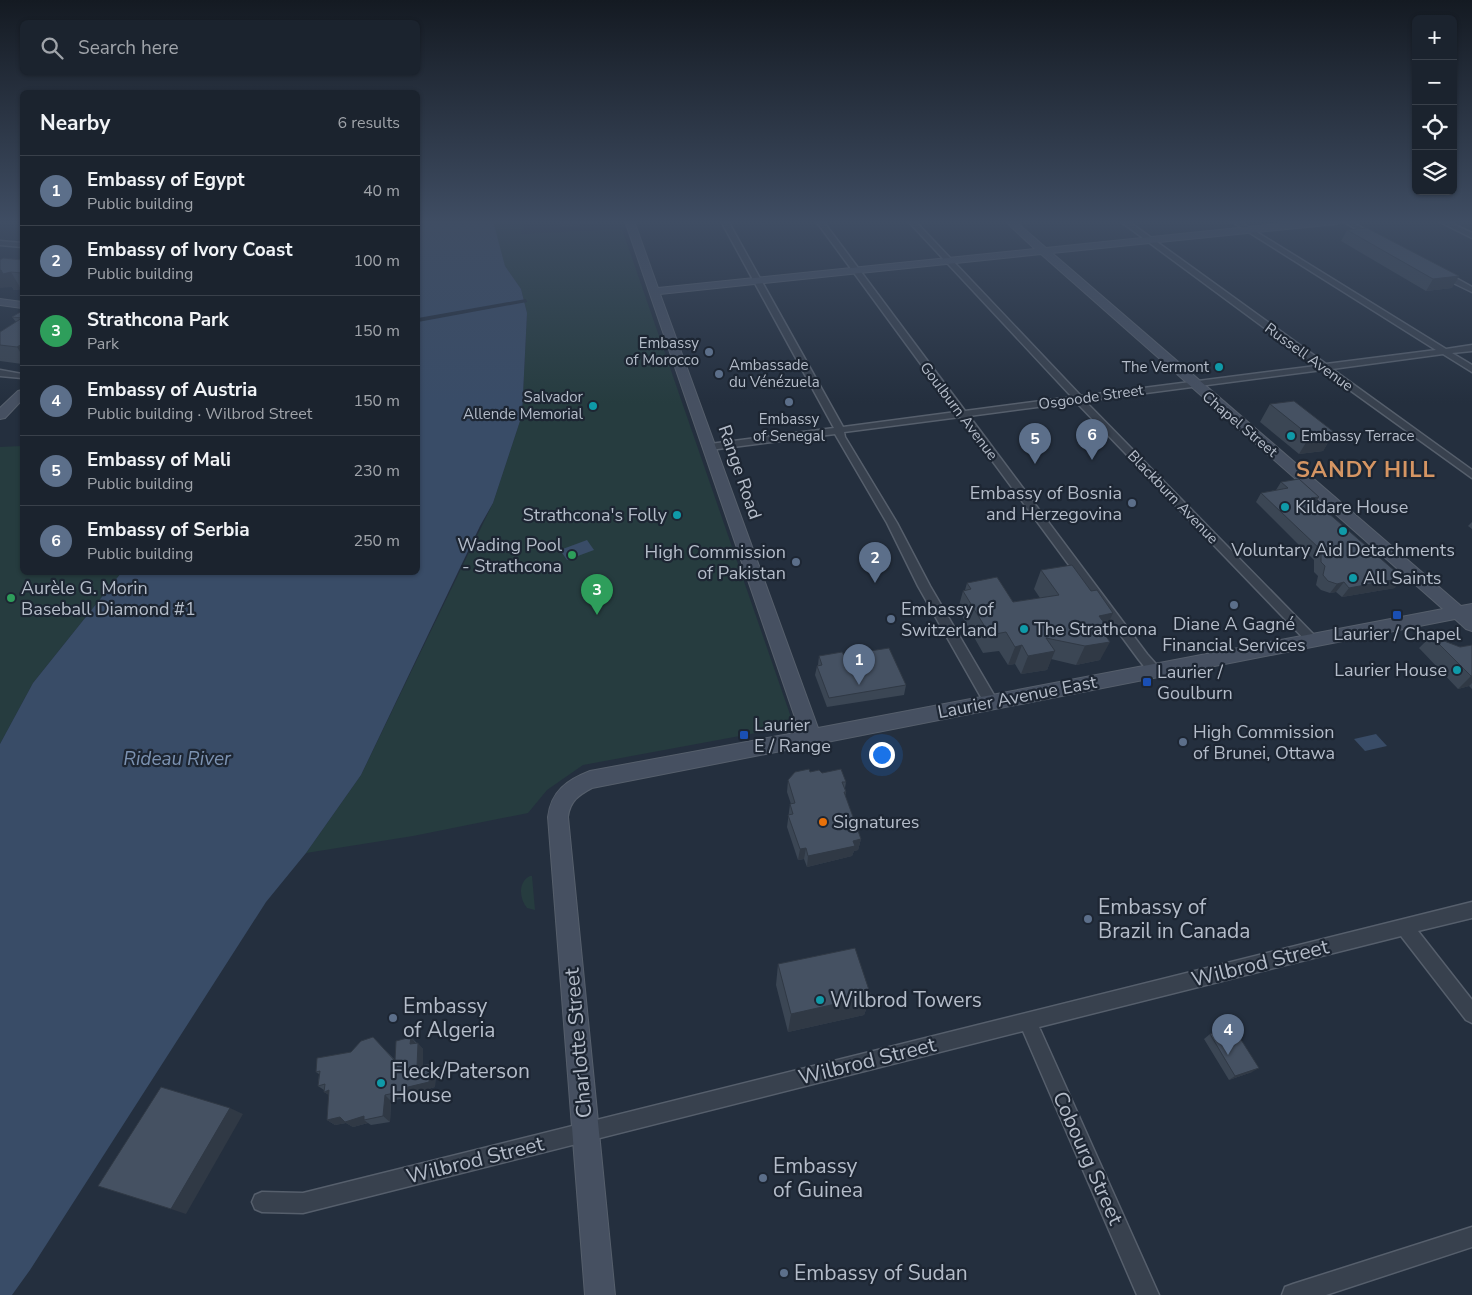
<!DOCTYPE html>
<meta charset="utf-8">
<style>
:root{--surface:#1b232e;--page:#282f3a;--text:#f1f3f6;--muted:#a0a4aa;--line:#39404a;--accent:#8ab4f8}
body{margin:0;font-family:"Nunito Sans",sans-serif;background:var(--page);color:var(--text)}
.controls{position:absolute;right:15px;top:15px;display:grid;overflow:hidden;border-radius:8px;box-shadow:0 1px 4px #0004}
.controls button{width:45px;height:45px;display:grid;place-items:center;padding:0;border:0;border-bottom:1px solid var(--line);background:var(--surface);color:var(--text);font:25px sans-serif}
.you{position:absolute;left:881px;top:754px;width:18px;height:18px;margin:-12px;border:4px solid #fff;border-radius:50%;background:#1a73e8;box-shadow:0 0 0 8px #1a73e833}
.badge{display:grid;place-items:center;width:32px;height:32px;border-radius:50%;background:var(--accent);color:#fff;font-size:16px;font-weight:700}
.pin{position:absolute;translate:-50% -41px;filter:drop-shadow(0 1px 2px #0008)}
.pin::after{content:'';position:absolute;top:26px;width:18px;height:15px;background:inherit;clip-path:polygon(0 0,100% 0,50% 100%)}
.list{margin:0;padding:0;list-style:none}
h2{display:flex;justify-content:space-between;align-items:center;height:65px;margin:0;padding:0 20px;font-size:21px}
h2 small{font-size:16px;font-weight:400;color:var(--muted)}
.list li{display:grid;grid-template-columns:32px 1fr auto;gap:15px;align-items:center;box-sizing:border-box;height:70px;padding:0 20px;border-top:1px solid var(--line)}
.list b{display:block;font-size:19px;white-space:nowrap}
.list p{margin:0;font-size:16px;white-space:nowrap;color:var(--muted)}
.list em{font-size:16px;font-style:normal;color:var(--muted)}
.icon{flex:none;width:28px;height:28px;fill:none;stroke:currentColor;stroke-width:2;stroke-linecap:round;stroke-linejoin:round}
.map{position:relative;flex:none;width:1472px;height:1295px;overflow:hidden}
.search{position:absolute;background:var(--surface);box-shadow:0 1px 4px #0004;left:20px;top:20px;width:400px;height:55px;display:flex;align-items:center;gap:12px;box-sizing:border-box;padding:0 18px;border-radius:8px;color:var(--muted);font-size:19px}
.panel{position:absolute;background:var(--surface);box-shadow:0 1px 4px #0004;left:20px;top:90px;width:400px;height:485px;border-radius:8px}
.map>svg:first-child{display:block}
.green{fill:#263c3f}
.water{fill:#394c67}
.pier{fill:#242f3e}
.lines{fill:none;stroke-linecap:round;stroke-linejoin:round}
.street-casing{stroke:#565f6c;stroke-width:3}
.secondary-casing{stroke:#565f6c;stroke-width:2}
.street{fill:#38414e;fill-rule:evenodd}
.secondary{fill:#465061;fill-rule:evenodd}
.wall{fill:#3b4654}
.shaded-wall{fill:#303945}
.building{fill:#455162;stroke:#303945}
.service-dot{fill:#5c6f8a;stroke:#1d2633;stroke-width:2}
.culture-dot{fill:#0f9aa8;stroke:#1d2633;stroke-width:2}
.leisure-dot{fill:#2e9e5b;stroke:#1d2633;stroke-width:2}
.transit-dot{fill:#1a4fb4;stroke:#1d2633;stroke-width:2}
.food-dot{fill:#e8710a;stroke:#1d2633;stroke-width:2}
.labels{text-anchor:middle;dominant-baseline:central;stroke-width:4.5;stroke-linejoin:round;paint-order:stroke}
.far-poi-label{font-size:15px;fill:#b4bcc9;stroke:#1d2633;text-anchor:end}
.far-street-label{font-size:15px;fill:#b4bcc9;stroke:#1d2633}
.street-label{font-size:18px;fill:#b4bcc9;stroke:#1d2633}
.poi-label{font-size:18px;fill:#b4bcc9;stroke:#1d2633;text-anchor:start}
.water-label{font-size:19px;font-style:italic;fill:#7c92b1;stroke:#1d2633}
.near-poi-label{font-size:21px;fill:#b4bcc9;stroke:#1d2633;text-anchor:start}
.near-street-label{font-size:21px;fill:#b4bcc9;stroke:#1d2633}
.district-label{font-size:22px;font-weight:bold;letter-spacing:1px;fill:#d59563;stroke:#1d2633}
</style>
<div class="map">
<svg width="1472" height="1295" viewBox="0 0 1472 1295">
<rect width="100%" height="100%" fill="#242f3e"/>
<path class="green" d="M492,221H524V228L521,231V234L622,229L794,726L583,765L547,790L528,813L413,836L306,853L361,775L493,503L522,415L527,313L521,289L505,266Z
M22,446V572L121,573L33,683L0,744V447Z
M530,876H532L535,910L527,908C519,898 518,882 530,876Z"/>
<path class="water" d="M418,221H493L505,266L521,289L527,313L522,415L493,503L480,526L361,775L306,853L266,902L30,1270L12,1295H0V744L33,683L121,573L418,572Z
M587,540L594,550L567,560L560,550Z
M1376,734L1387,746L1365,751L1354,739Z"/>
<path class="pier" d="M526,299L527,302L418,322V318Z"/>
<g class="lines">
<g class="street-casing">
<path id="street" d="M721,221H728L843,427L956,412L816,221H823L965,411L1072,397L908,221H915L1081,396L1316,366L1120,221H1128L1326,364L1436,350L1231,221H1239L1446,349L1472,345V351L1452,353L1472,365V372L1443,354L1332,369L1472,470V478L1322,370L1085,401L1317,638L1319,641L1317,644H1309L1076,402L969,416L1147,654L1162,671L1161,674C1150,678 1145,667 1139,660L960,417L844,432L845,437L897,523L930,586L998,702L996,706L991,707L986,706L918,586L887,523L835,434L710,450L705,447L710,444L834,428Z
M1342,221H1351L1377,237L1372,238Z
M1438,221H1447L1472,233V238Z
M0,241L22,243V247L0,245Z
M1439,272H1445L1472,287V292L1439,276Z
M0,370L22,374V378L0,376Z
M1472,902V918L1418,931L1472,1000V1023L1466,1020L1401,936L1039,1027L1159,1295H1137L1023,1031L303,1213L262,1212L255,1209L252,1202L255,1195L262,1192L303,1193Z
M1472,1227V1247L1326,1295H1282L1285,1287L1293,1284Z"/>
</g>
<g class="secondary-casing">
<path id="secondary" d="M625,221H634L658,288L1035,249L1005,221H1015L1046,248L1306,221H1341L1337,224L1052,253L1461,606L1472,604V631L1466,629L1455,619L592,788C579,795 570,801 568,817L615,1295H585L548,817C551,791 567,780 590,771L800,732ZM1041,254L1443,609L818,728L660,294Z
M0,299L22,302V308L0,305Z
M22,390V400L5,418L0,419V408L18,391Z"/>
</g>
<use href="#street" class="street"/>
<use href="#secondary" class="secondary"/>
</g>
<path class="wall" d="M1347,230L1452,288L1426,291L1341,241Z
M0,260H22V289L14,290L12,287Z
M22,311V364L0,361V332L16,322L12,317Z
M1270,404L1334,432L1323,451L1299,454L1260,422Z
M1281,482L1316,502L1395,588L1342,597L1336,592L1330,593L1321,590L1316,585L1318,576L1314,572V560L1256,502L1261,493L1276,490Z
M1472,522V529L1468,526Z
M1041,570L1107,626V637L1100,660L1076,665L1051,659L1047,670L1021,674L1015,664L1008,665L999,651L983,653L958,609L963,591L965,590L967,583L1013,602L1040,598L1034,589Z
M1431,636L1460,647L1472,645V689L1469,686L1458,689L1419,648Z
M844,655L906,685L904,695L827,707L815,675L817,666L818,665L819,656Z
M810,772L822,773L846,782L845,788L846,792L845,796L861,839L858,850L854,851L852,856L807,867L804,859L798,860L787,827L790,804H791L787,792L788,780Z
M778,964L871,996L864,1015L788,1032L776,985Z
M1210,1034L1252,1072L1229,1080L1204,1039Z
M373,1037L395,1060L411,1037L423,1049V1065L430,1064L436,1070L435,1087L414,1093V1096L391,1101L390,1122L371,1125L368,1123L353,1127L346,1123L335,1125L327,1120L329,1095L324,1092V1090L318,1086L319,1074L316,1072L351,1052Z"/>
<path class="shaded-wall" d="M559,221H597V224L560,227Z
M0,270L11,272L21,289L14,290L12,287L0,288Z
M1459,276L1452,288L1426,291L1433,279Z
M22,344V355L17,347Z
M1334,432L1323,451L1299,454L1310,436Z
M1319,497L1313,506L1311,498Z
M1403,578L1395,588L1342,597L1349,588Z
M1344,582L1336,592L1330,593L1337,584Z
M1113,613L1104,632L1110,631L1104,643L1110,642L1100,660L1076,665L1099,616Z
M1022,645L1015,664L1008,665L1015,647Z
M1055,651L1047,670L1021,674L1028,656Z
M1471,676H1472V683L1469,686L1458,689Z
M861,839L858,850L854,851L852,856L807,867L808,856Z
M806,848L804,859L798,860L800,849Z
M871,996L864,1015L788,1032L791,1014Z
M411,1037L416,1044H410Z
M418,1043L423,1049V1073L417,1067Z
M430,1064L436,1070L435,1087L414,1093V1096L408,1090V1087Z
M1259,1068L1252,1072L1229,1080L1235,1076Z
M329,1090L332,1097L324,1092Z
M385,1095L391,1101L390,1122L383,1116Z
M230,1108L243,1114L186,1214L171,1209Z
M364,1116V1120L368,1123L353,1127L346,1123L335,1125L327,1120L340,1117Z"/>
<path class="building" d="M1367,228L1459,276L1433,279L1347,230Z
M3,258L22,260V273L11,272L3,274L1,270H0V260Z
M22,311V344L17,347L0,345V332L22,318L12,317Z
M1294,401L1334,432L1310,436L1270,404Z
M1299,479L1319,497L1311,498L1403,578L1349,588L1344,582L1337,584L1328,581L1323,575L1325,566L1321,562V550L1261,493L1288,488L1281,482Z
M1072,565L1091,591L1097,590L1113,613L1099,616L1110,631L1103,632L1110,642L1085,646L1046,638L1055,651L1028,656L1022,645L1015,647L1006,632L990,635L963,591L971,589L967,583L997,577L1013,602L1059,595L1041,570Z
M1431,636L1460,647L1472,645V676H1471Z
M889,648L906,685L829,698L817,666L822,665L819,656L842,652L844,655Z
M809,769L810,772L819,770L822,773L841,769L846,782H842L846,792H844L861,839L853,841L855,846L808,856L806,848L800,849L788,815L793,814L790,804L795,803L788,780L795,772Z
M855,948L871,996L791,1014L778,964Z
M1233,1027L1259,1068L1235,1076L1210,1034Z
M373,1037L395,1061L396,1041L411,1037L410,1044L418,1043L417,1067L430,1064L429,1082L408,1087V1090L385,1095L383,1116L364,1120V1116L345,1122L340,1117L327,1120L329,1090L324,1092L325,1084L318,1086L320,1071L316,1072L317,1058L351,1052L361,1041Z
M161,1087L230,1108L171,1209L98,1186Z"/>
<linearGradient id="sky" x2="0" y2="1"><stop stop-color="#141a22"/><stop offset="0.55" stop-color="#3f4d63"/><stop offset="1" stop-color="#3f4d63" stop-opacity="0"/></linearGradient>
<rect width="1472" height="403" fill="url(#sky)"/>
<g class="service-dot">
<circle cx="709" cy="352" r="5"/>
<circle cx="719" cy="374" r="5"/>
<circle cx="789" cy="402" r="5"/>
<circle cx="1132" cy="503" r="5"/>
<circle cx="796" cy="562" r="5"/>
<circle cx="1234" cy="605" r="5"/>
<circle cx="891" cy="619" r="5"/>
<circle cx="1183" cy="742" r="5"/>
<circle cx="1088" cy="919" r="5"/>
<circle cx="393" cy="1018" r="5"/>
<circle cx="763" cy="1178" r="5"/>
<circle cx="784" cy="1273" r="5"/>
</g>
<g class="culture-dot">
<circle cx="1219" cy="367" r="5"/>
<circle cx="593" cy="406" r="5"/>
<circle cx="1291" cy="436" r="5"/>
<circle cx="1285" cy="507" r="5"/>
<circle cx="677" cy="515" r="5"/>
<circle cx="1343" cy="531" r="5"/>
<circle cx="1353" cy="578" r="5"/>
<circle cx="1024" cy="629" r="5"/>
<circle cx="1457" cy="670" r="5"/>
<circle cx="820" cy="1000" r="5"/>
<circle cx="381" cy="1083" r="5"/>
</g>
<g class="leisure-dot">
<circle cx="572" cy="555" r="5"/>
<circle cx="11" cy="598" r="5"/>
</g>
<g class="transit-dot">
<rect x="1392" y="610" width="10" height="10" rx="2.5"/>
<rect x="1142" y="677" width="10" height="10" rx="2.5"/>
<rect x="739" y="730" width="10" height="10" rx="2.5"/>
</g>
<circle class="food-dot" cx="823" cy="822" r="5"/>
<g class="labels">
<g class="far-poi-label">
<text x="699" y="343">Embassy<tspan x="699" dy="17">of Morocco</tspan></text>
<text x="729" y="365" text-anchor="start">Ambassade<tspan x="729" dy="17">du Vénézuela</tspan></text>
<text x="1209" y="367">The Vermont</text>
<text x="583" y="397">Salvador<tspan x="583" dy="17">Allende Memorial</tspan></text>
<text x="789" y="419" text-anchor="middle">Embassy<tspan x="789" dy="17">of Senegal</tspan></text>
<text x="1301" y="436" text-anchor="start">Embassy Terrace</text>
</g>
<g class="far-street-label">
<text transform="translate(1309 357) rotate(36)">Russell Avenue</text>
<text transform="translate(1091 397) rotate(-8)">Osgoode Street</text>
<text transform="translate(959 411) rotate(53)">Goulburn Avenue</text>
<text transform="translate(1240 424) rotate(40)">Chapel Street</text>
<text transform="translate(1173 497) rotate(46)">Blackburn Avenue</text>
</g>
<g class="street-label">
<text transform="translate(740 472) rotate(71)">Range Road</text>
<text transform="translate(1017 697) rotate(-11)">Laurier Avenue East</text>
</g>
<g class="poi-label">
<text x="1122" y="493" text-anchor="end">Embassy of Bosnia<tspan x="1122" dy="21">and Herzegovina</tspan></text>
<text x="1295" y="507">Kildare House</text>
<text x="667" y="515" text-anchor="end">Strathcona's Folly</text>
<text x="562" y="545" text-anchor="end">Wading Pool<tspan x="562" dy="21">- Strathcona</tspan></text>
<text x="1343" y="550" text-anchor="middle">Voluntary Aid Detachments</text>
<text x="786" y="552" text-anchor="end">High Commission<tspan x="786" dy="21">of Pakistan</tspan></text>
<text x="1363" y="578">All Saints</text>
<text x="21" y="588">Aurèle G. Morin<tspan x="21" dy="21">Baseball Diamond #1</tspan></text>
<text x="901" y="609">Embassy of<tspan x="901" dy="21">Switzerland</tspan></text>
<text x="1234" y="624" text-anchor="middle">Diane A Gagné<tspan x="1234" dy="21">Financial Services</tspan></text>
<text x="1034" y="629">The Strathcona</text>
<text x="1397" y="634" text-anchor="middle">Laurier / Chapel</text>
<text x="1447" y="670" text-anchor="end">Laurier House</text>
<text x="1157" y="672">Laurier /<tspan x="1157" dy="21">Goulburn</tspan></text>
<text x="754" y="725">Laurier<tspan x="754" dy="21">E / Range</tspan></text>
<text x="1193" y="732">High Commission<tspan x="1193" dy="21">of Brunei, Ottawa</tspan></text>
<text x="833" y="822">Signatures</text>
</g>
<g class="water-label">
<text x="177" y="759">Rideau River</text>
</g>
<g class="near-poi-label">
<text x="1098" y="907">Embassy of<tspan x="1098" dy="24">Brazil in Canada</tspan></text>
<text x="830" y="1000">Wilbrod Towers</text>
<text x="403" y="1006">Embassy<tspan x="403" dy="24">of Algeria</tspan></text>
<text x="391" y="1071">Fleck/Paterson<tspan x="391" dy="24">House</tspan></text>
<text x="773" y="1166">Embassy<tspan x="773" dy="24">of Guinea</tspan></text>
<text x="794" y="1273">Embassy of Sudan</text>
</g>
<g class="near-street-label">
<text transform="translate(1260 963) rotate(-14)">Wilbrod Street</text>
<text transform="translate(578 1043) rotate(-95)">Charlotte Street</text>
<text transform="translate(867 1061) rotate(-14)">Wilbrod Street</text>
<text transform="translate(1088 1158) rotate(66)">Cobourg Street</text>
<text transform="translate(475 1160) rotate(-14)">Wilbrod Street</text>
</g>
<g class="district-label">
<text x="1366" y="470">SANDY HILL</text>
</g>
</g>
</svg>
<div class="controls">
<button>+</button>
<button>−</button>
<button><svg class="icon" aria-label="locate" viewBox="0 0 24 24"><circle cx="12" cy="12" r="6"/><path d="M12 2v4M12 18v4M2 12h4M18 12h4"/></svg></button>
<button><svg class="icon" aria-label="layers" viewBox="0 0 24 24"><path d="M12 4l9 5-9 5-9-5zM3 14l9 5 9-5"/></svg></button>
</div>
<div class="you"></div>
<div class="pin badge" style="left:859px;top:685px;background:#5c6f8a">1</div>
<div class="pin badge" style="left:875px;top:583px;background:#5c6f8a">2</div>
<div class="pin badge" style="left:597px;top:615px;background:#2e9e5b">3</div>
<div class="pin badge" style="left:1228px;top:1055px;background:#5c6f8a">4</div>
<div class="pin badge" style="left:1035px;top:464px;background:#5c6f8a">5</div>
<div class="pin badge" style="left:1092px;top:460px;background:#5c6f8a">6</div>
<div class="search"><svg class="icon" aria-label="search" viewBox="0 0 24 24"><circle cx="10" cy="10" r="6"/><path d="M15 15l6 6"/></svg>Search here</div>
<section class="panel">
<h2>Nearby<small>6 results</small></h2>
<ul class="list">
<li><span class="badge" style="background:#5c6f8a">1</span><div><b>Embassy of Egypt</b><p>Public building</p></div><em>40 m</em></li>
<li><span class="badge" style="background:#5c6f8a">2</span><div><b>Embassy of Ivory Coast</b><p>Public building</p></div><em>100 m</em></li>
<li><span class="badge" style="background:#2e9e5b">3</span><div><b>Strathcona Park</b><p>Park</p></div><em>150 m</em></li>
<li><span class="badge" style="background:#5c6f8a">4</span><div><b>Embassy of Austria</b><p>Public building · Wilbrod Street</p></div><em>150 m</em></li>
<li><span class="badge" style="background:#5c6f8a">5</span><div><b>Embassy of Mali</b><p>Public building</p></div><em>230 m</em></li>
<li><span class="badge" style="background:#5c6f8a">6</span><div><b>Embassy of Serbia</b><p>Public building</p></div><em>250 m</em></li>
</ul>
</section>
</div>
